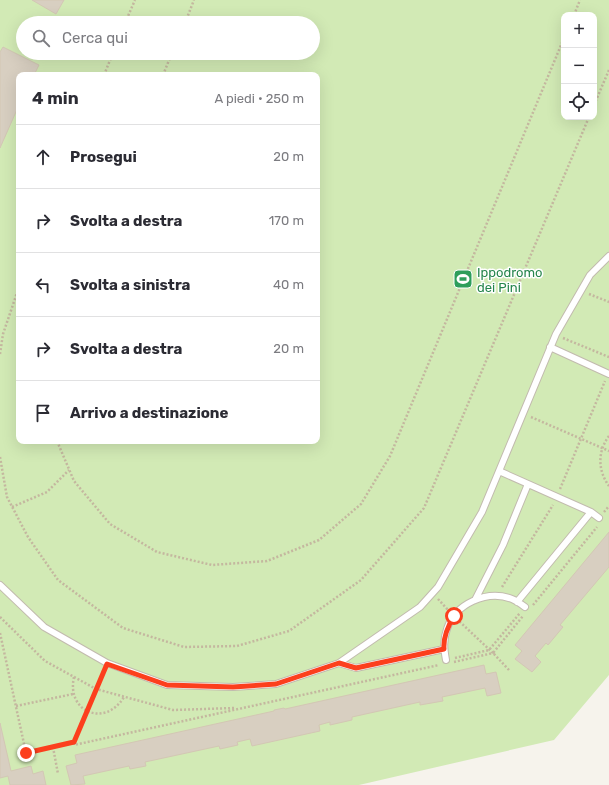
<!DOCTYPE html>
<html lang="it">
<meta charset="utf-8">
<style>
:root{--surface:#fff;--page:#f2f2f3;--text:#2b2b33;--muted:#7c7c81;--line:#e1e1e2}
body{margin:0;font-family:Rubik,sans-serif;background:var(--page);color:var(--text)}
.controls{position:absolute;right:12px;top:12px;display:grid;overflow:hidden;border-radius:8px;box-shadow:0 4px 16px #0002}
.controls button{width:36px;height:36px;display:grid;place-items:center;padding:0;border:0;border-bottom:1px solid var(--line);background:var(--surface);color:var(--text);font:20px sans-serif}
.stop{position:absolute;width:12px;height:12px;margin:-9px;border:3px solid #fc3f1d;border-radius:50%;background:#fff}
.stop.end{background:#fc3f1d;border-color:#fff;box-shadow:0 1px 4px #0008}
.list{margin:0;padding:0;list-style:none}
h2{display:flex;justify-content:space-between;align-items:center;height:52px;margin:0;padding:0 16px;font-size:17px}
h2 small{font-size:13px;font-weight:400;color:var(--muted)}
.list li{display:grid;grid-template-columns:26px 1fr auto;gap:12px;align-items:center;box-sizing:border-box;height:64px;padding:0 16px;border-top:1px solid var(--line)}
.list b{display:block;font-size:15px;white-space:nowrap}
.list em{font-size:13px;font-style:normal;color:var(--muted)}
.icon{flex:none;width:22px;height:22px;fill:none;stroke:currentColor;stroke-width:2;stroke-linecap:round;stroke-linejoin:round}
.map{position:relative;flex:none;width:609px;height:785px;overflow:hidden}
.search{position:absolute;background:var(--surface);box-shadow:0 4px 16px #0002;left:16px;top:16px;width:304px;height:44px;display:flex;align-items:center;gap:10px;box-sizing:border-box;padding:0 14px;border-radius:22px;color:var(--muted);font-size:15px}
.panel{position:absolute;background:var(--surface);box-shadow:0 4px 16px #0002;left:16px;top:72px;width:304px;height:372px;border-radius:8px}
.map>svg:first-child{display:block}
.green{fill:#d2eab5;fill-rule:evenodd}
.building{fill:#d8cfc1;stroke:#d3c7b4}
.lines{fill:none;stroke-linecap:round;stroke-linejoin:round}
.service-casing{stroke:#c2bbae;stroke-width:8}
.path{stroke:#c4b79f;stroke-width:2.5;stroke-dasharray:2 2;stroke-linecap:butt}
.service{stroke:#fff;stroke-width:6}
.route{stroke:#fc3f1d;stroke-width:5}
.labels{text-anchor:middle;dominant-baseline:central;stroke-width:3;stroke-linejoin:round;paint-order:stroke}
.leisure-label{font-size:13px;fill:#27864d;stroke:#fff;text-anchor:start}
</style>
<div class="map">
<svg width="609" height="785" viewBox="0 0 609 785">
<rect width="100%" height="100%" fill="#f6f3ec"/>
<path class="green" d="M0,0H609V675L554,740L359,785H0ZM564,15H594V117H564ZM23,23H313V53H23ZM19,75H317V441H19Z"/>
<path class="building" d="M32,0H64L56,14Z
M3,47L39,65L34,75H19V105L0,148V52Z
M609,532V567L560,625L563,627L548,645L546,643L535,656L541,662L532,672L515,659L522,651L515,645Z
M484,665L486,674L496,672L501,693L487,696L485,688L442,697L443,701L420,705V702L352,717V720L330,725V722L319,725L320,731L252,746L250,739L237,742L238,745L220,749L219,746L145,762L146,766L130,769L129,766L83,776L85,784L71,785L66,766L77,763L75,755L274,711V710L284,708L285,709Z
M0,723L11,771L31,766L33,774L43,771L46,785H10L8,776L0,778Z"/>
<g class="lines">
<g class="service-casing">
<path id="service" d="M550,347L609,374
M499,471L591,512
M0,585L44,627L107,663L167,685L233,687L276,684L339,663L420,607L438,587L482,512L556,334L590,275L609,256
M475,600L503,545L528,484
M517,602L591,512L599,518
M446,660C444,649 443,640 447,629C455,604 487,589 512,599C517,601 521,604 525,607
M339,663L356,668L444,649"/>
</g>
<path class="path" d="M574,15L580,0
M125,23L135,0
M185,23L194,0
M104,75L113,53
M163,75L172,53
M594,105L609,70
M589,294L609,302
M563,338L609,357
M0,354L3,334L19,287
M531,417L609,451
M609,436C597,452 598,471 609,486
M57,441L74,481L110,524L157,552L212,565L267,561L319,540L361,504L390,456L564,38
M0,457L7,497L28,537L58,580L123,628L184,647L237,646L289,631L361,580L424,508L589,117
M560,489L605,381
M12,507L47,492L69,470
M604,512L609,506
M502,587L553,505
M438,599L448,610
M533,605L597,527
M0,617L45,661L96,689L173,710L235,708
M0,633L26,753L74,743L104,671
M455,658L489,650L520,613
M454,662L493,653L460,622
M509,670L493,653L523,616
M74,677C66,712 105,728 124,697
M16,706L73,694
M74,743V745L439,665
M53,747L58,774"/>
<use href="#service" class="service"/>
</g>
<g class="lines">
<path class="route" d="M26,753L74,742L107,664L167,685L233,687L276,684L339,663L356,668L444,649C443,637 448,626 454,616"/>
</g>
<defs>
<g id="stadium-square" transform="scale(1)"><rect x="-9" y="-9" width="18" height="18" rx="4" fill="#2e9e5b" stroke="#fff"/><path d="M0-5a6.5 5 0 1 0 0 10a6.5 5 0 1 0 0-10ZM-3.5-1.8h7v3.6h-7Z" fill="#fff"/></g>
</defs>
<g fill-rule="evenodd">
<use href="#stadium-square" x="463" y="279"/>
</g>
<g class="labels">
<g class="leisure-label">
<text x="477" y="272">Ippodromo<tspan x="477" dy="15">dei Pini</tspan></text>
</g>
</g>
</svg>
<div class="controls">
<button>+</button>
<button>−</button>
<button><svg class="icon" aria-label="locate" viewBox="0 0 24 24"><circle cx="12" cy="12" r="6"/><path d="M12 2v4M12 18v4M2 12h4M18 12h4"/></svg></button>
</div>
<div class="stop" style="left:454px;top:616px"></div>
<div class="stop end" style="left:26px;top:753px"></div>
<div class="search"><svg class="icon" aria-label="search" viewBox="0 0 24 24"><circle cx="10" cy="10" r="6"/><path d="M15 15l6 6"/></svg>Cerca qui</div>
<section class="panel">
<h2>4 min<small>A piedi · 250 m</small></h2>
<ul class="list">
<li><svg class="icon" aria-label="ahead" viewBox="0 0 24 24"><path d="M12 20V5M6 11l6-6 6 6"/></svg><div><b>Prosegui</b></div><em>20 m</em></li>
<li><svg class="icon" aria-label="right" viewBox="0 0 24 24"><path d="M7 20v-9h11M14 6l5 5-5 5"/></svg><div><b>Svolta a destra</b></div><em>170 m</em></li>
<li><svg class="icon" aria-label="left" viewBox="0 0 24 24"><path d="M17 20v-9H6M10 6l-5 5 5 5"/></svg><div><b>Svolta a sinistra</b></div><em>40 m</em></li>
<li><svg class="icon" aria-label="right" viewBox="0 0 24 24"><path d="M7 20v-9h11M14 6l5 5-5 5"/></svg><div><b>Svolta a destra</b></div><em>20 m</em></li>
<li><svg class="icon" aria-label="arrive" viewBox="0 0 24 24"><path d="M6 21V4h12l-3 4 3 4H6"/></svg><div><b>Arrivo a destinazione</b></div></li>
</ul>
</section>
</div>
